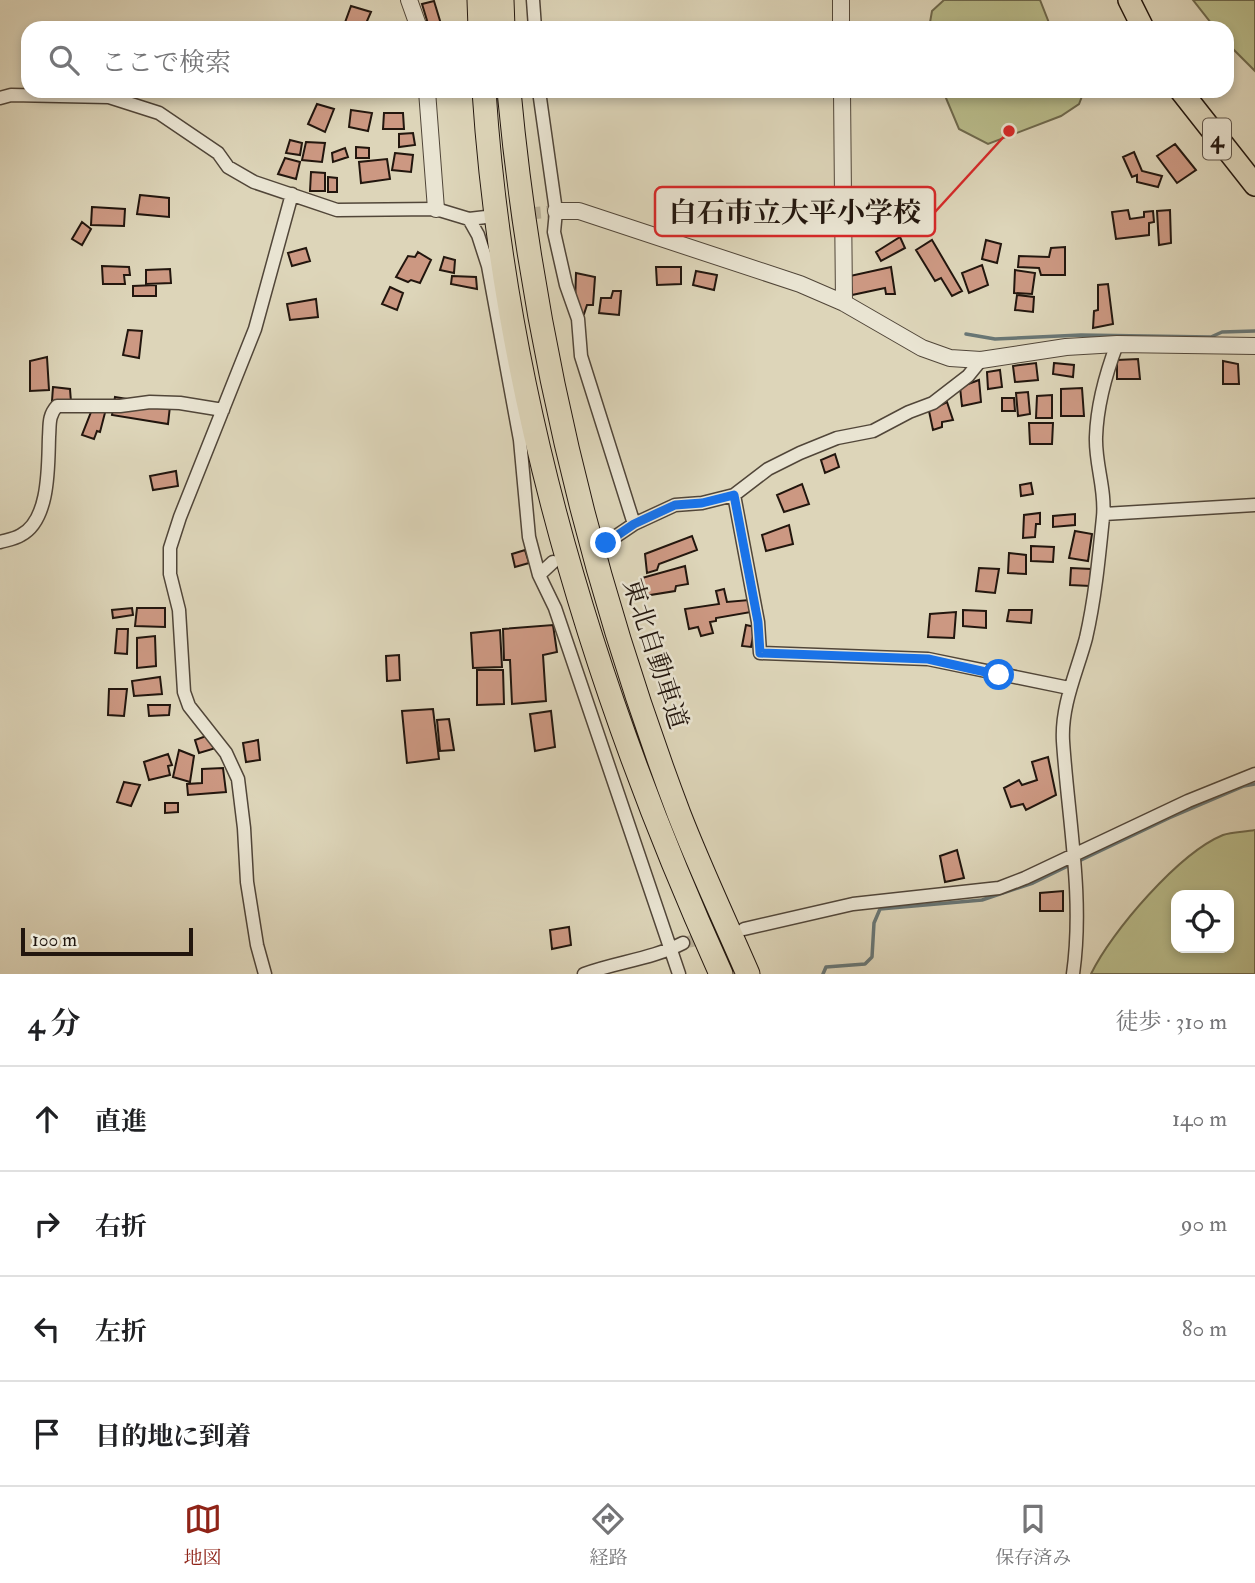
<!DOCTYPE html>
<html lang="ja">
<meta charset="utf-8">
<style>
:root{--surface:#fff;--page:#f6f6f6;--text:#202124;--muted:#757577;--line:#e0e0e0;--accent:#8f2418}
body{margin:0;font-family:"IM FELL Double Pica","Noto Serif JP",serif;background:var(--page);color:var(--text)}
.controls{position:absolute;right:21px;bottom:21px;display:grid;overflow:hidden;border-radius:14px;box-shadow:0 4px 10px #0003}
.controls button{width:63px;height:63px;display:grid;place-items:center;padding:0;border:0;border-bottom:2px solid var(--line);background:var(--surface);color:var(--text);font:35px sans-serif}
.scale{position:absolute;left:21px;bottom:18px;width:172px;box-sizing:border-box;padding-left:7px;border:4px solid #22160e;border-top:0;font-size:19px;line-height:24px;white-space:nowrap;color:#22160e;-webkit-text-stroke:5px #e9e4d2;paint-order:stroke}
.stop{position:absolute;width:21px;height:21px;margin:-16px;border:5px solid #1a73e8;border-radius:50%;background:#fff}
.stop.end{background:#1a73e8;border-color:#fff;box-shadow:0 2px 7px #0008}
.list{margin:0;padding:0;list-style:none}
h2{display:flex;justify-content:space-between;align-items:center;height:91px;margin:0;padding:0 28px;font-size:30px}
h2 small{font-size:23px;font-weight:400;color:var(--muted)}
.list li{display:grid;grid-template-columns:46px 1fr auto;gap:21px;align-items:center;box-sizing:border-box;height:105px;padding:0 28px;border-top:2px solid var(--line)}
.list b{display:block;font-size:26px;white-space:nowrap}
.list em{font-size:23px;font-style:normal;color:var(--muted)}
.icon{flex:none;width:38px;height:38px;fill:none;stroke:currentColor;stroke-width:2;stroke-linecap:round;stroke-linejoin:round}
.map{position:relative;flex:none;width:1255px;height:974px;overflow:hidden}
.search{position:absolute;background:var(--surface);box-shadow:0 4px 10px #0003;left:21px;right:21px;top:21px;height:77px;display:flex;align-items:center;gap:18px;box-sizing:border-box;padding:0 24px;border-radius:21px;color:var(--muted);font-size:26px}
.sheet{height:511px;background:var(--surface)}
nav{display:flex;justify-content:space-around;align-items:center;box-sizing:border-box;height:98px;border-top:2px solid var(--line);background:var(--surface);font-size:19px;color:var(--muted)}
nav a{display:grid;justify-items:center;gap:4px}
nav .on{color:var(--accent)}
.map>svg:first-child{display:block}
.green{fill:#b8bb8a;stroke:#6d684c;stroke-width:2;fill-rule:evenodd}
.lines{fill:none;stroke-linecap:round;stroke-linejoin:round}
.stream{stroke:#687675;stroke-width:3.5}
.building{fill:#cc9882;stroke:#22160e;stroke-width:2}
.minor-tunnel{stroke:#b8af97;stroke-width:12;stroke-dasharray:12 6;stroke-linecap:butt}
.minor-casing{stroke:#514639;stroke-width:15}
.tertiary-casing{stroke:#514639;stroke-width:18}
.trunk-casing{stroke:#22160e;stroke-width:24}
.motorway-casing{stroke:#22160e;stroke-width:25}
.minor{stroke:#e9e4d2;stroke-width:12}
.tertiary{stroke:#e9e4d2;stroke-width:16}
.trunk{stroke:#ddd5b9;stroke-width:21}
.motorway{stroke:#ddd5b9;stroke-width:23}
.route{stroke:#1a73e8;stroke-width:9}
.labels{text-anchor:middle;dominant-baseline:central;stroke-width:5;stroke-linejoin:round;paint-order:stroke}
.shield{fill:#e9e4d2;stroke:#5e5449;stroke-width:2}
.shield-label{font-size:24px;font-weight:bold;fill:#22160e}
.street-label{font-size:26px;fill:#22160e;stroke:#e9e4d2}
.leader{fill:none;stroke:#d62828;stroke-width:2.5}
.callout-dot{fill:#d62828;stroke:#e9e4d2;stroke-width:2.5}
.callout{fill:#e9e4d2;stroke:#d62828;stroke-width:2.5}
.callout-label{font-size:28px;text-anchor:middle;font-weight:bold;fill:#22160e}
</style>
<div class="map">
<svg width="1255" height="974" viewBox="0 0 1255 974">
<rect width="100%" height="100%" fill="#ddd5b9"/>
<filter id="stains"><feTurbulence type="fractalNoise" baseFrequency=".00286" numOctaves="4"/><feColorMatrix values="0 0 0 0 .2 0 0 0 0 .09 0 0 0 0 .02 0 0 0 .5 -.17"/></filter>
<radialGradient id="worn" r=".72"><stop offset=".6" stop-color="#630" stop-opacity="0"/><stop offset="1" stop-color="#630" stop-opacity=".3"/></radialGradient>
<path class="green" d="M944,0H1040L1051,28H929L932,11Z
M1193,0H1255V71L1227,43V28H1215Z
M943,91H1084L1079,104L1061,116L988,144L959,129Z
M1255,830V974H1091C1111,932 1179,853 1223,835C1232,832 1245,832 1255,830ZM1176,895H1229V948H1176Z"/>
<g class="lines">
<path class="stream" d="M966,334L995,339L1081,335L1211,337L1222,332L1255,331
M1079,861L1169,818L1244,786L1255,784
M823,974L826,967L865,964L872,957L874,923L880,909L982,900L1033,883L1072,864"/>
</g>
<path class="building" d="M434,1L441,24L429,27L422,4Z
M351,6L371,12L364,28H343Z
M317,104L334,109L325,132L308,124Z
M351,110L372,113L368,131L349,127Z
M384,113H403L404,129H383Z
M413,133L415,145L399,147V134Z
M290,140L302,143L300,155L286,153Z
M306,142L325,143L322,162L302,160Z
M1175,144L1196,170L1177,183L1157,156Z
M356,147L369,148V158H356Z
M345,148L348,157L333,162L332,153Z
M1134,152L1142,171L1162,176L1158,187L1137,182V175L1132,177L1123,157Z
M395,153L413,155L411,172L392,170Z
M285,158L300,162L296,179L278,174Z
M387,159L390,179L361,183L359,162Z
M311,172L325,173V191H310Z
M328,177L337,178V192H328Z
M140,195L169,198V217L137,214Z
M92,207L125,209L124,226L91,225Z
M1128,210L1130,219L1144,217V212L1153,211L1154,222L1149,223V235L1116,239L1112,212Z
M1170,210L1171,243L1159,245L1157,211Z
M82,222L91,229L82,245L72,239Z
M900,237L905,248L881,261L876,252Z
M932,240L962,291L952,296L941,278L935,281L916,250Z
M986,240L1001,244L997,263L982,259Z
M1065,247V275H1041L1039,268L1018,267L1019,256L1049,257L1051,248Z
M306,248L310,261L292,266L288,253Z
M418,252L431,260L420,283L411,280L408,282L396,277L408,256L415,257Z
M444,257L455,260L454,273L440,270Z
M982,265L988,285L969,293L962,273Z
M102,266L129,267L130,275H124L125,284H103Z
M656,267H681V284L657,285Z
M891,267L895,294H886L885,288L852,295L850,276Z
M170,269L171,283L146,284V270Z
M1015,270L1035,273L1032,294L1014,293Z
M696,271L717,275L714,290L693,285Z
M576,273L595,277L593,305H587L584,314L579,313L575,304Z
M452,276L476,277L477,289L451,284Z
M1108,284L1113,324L1093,328L1094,311L1098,310V285Z
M156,285V296H133V286Z
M390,287L403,293L397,310L382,304Z
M613,291H621L619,315L599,313L601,298H611Z
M1017,295L1034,297L1033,312L1015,310Z
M316,299L318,317L290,320L287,304Z
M128,330L142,331L139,358L123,355Z
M47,357L49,390L30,391V361Z
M1138,359L1140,379H1117V360Z
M1223,361L1238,364L1239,384H1223Z
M1036,363L1038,380L1015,382L1013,366Z
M1054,363L1074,365L1073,377L1053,374Z
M1000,370L1002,387L988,389L987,372Z
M979,380L981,402L962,406L960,387Z
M53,387L70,389L71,402L52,401Z
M1082,388L1084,416H1061V389Z
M1028,392L1030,414L1018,416L1016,393Z
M1052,395V418H1036L1037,396Z
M115,397L170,406L168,424L112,415Z
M1002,398H1014L1015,411H1002Z
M95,402L107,405L100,432L97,431L94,439L82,435Z
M947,402L953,420L942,422V427L933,430L929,411Z
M1029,423H1053L1052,444H1030Z
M835,454L839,467L825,473L821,460Z
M176,471L178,486L153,490L150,476Z
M1031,483L1033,494L1021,496L1020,485Z
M802,484L809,504L784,512L777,495Z
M1040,513V524H1036L1035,537L1023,538L1024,515Z
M1075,514V525L1053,527V516Z
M789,525L793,544L766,551L762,535Z
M1075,531L1092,534L1088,561L1069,558Z
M692,536L697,550L659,564L657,570L647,573L645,554Z
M1031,546L1054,547L1053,562L1031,561Z
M525,550L529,563L515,567L512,554Z
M1009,553L1026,555V574L1008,573Z
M685,566L688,584L676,586L675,591L644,596L642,578Z
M979,568L999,569L995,593L976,591Z
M1071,568L1091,569L1090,586L1070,585Z
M724,589L727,602L749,600L751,612L716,618V621L710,622L713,633L701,636L698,627L689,629L685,609L719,604L716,591Z
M132,608L133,615L113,618L112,610Z
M137,608H165V627L135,626Z
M963,610L986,611V628L963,626Z
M1009,610H1032L1031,623L1007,621Z
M956,612L954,638L928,637L930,614Z
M553,625L557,652L543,655L546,701L512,704L510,660H504L503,629Z
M746,625L755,627L751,647L742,646Z
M117,629H128L127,654L115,653Z
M500,630L502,667L473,668L471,633Z
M155,636L156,666L137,668V638Z
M399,655L400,680L387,681L386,656Z
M477,670H503L504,704L477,705Z
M160,677L162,694L134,696L132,681Z
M109,689H127L124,716L108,715Z
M148,705H170L169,715L149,716Z
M433,709L439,759L407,763L402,711Z
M551,711L555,747L535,751L530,714Z
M449,719L454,750L440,751L437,720Z
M209,735L216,748L199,753L195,740Z
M258,740L260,760L246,762L243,743Z
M179,750L194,756L190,782L173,777Z
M168,754L172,765L168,766L170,775L149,780L144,762Z
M1048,757L1056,795L1026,810L1023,804L1011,807L1004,788L1019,780L1022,785L1037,780L1032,762Z
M223,768L226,792L188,795L187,784L202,783V769Z
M124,782L140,785L131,806L117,802Z
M165,803H178V812L165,813Z
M957,850L964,878L945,882L940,856Z
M1063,891V911H1040V893Z
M569,927L571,945L552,949L550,930Z"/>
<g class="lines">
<path class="minor-tunnel" d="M493,217L556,211
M683,943L734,932"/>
<g class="minor-casing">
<path id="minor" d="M533,0L535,28
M539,91L556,211L554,232L566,285L578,319L581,356L634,524
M0,98L11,95L109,97L159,113L218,153L228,167L254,182L337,210L436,209L469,219L486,217
M469,219L478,235L488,266L520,440L529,537L539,575L555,608L679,974
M734,495L758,622L760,653L928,659L1069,688
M1104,514L1255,505
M0,542C7,540 15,539 21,535C50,520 48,465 49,437C50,425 48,416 57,406H120L150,402L180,403L223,410
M606,543L634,524L675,505L702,503L734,495L768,469L800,453L837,438L873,431L909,412L933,403L968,376L981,360
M539,575L553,562
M744,929L853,904L999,888L1025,878L1188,801L1255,774
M265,974L257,945L247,882L244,828L238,779L226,753L189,706L184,692L179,610L170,574V548L180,517L255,329L292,194
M584,974C616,962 652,959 683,943
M1073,974C1084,897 1068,818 1063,741C1061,705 1077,672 1086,638C1095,599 1099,557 1103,517C1106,490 1095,464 1096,437C1097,407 1106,373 1117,344"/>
</g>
<g class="tertiary-casing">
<path id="tertiary" d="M409,0L419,28
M841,0V28
M427,91L436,209
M842,91L844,303
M556,211H579L800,284L844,303L922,348L950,358L981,360L1066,347L1117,344L1255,346"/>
</g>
<g class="trunk-casing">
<path id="trunk" d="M1129,0L1143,28
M1181,91L1255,185"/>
</g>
<g class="motorway-casing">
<path id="motorway" d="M479,0L480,28
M502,0L503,28
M484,91C504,396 596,697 721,974
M509,91C532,339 591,581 679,814C700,868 725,921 748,974"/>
</g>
<use href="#minor" class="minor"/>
<use href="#tertiary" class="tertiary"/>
<use href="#trunk" class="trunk"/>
<use href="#motorway" class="motorway"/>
</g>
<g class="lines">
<path class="route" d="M606,543L634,524L675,505L702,503L734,495L758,622L760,653L928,659L999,675"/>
</g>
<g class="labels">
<rect class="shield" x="1203" y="118.5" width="28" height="41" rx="5"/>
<g class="shield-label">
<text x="1217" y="139">4</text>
</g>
<g class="street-label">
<text transform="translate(655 654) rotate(72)">東北自動車道</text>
</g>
</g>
<path class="leader" d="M1009 131L935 212"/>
<circle class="callout-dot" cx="1009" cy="131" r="7"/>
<rect class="callout" x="655" y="187" width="280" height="49" rx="7"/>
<g class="callout-label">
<text x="795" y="222">白石市立大平小学校</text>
</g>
<rect width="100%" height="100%" filter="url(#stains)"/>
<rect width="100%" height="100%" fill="url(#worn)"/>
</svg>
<div class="controls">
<button><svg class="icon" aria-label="locate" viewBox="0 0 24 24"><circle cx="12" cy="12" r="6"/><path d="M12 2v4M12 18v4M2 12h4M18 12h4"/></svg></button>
</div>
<div class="scale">100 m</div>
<div class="stop" style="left:999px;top:675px"></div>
<div class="stop end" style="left:606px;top:543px"></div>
<div class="search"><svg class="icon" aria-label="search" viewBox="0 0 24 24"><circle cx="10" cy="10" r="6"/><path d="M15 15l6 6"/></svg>ここで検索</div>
</div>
<section class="sheet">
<h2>4 分<small>徒歩 · 310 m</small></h2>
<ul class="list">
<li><svg class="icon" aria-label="ahead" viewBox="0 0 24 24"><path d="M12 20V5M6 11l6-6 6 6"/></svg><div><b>直進</b></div><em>140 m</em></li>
<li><svg class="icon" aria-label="right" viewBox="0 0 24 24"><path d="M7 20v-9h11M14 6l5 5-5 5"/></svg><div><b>右折</b></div><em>90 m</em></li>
<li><svg class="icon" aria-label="left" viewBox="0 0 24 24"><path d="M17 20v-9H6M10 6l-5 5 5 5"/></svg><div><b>左折</b></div><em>80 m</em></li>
<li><svg class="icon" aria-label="arrive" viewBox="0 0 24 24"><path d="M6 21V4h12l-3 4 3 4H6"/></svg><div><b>目的地に到着</b></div></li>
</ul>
</section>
<nav>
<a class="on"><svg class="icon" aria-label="map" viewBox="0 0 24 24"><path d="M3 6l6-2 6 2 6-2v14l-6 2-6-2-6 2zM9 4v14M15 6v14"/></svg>地図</a>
<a><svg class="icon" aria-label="directions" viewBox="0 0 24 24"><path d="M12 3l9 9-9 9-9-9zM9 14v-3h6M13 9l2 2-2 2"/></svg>経路</a>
<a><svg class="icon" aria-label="saved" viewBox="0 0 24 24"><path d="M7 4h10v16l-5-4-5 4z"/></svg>保存済み</a>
</nav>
